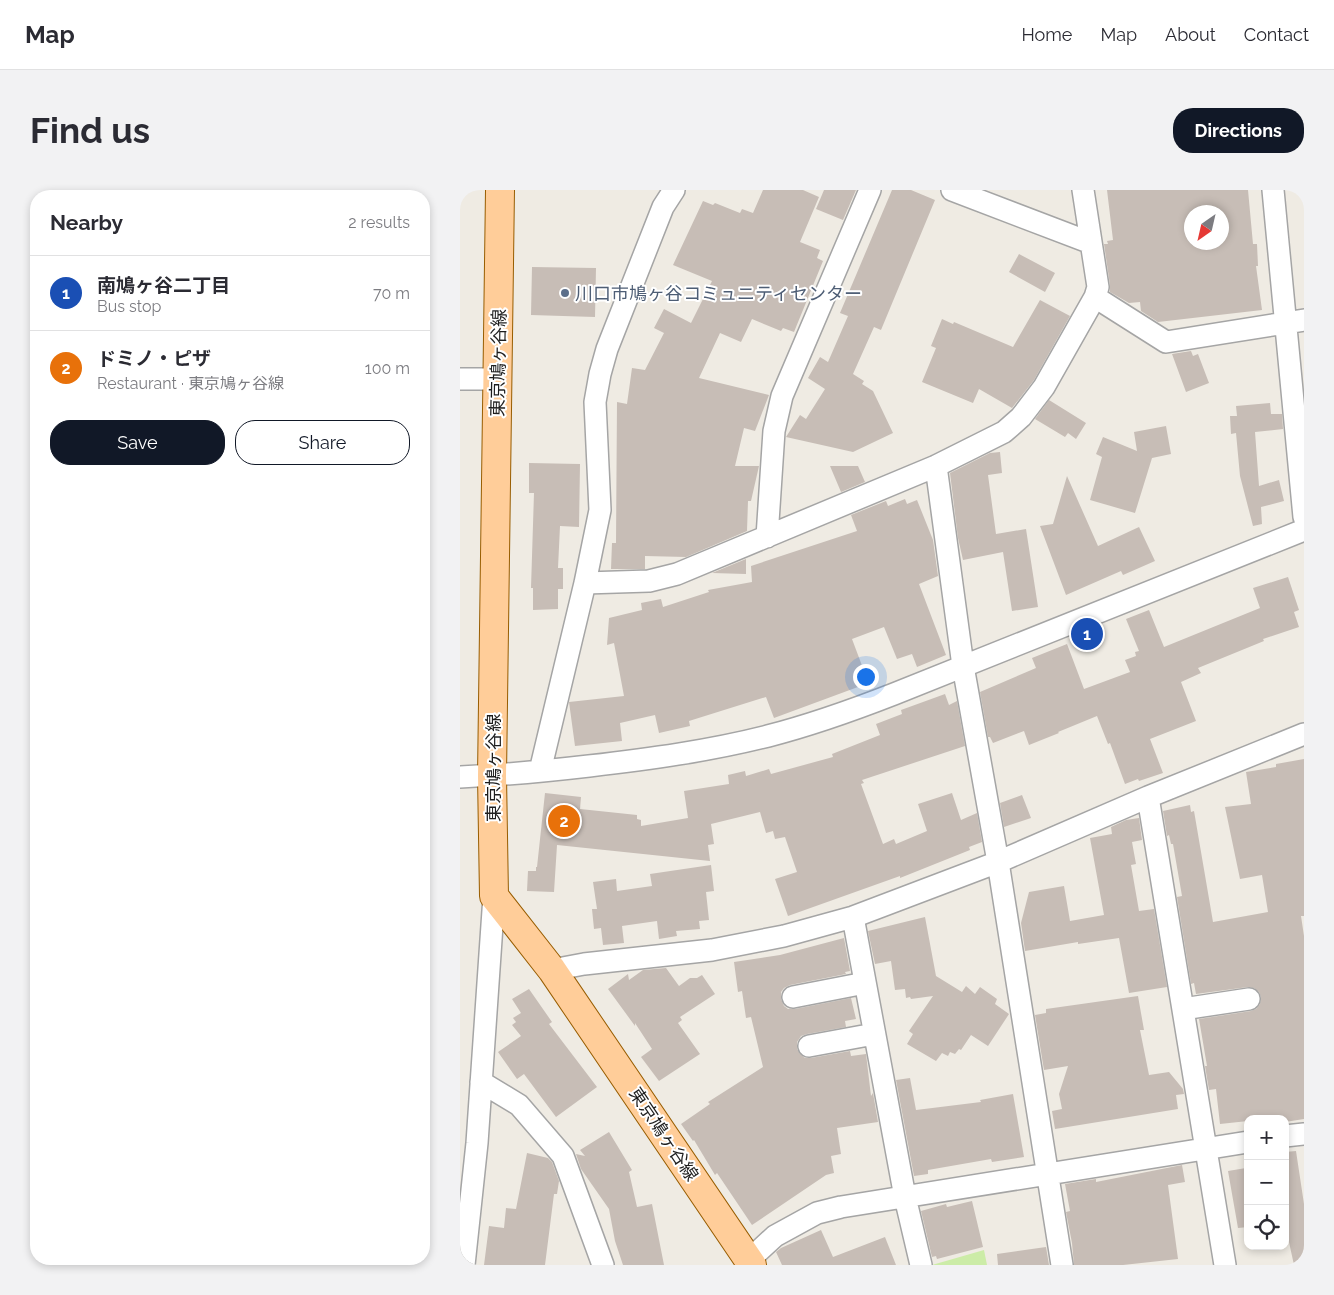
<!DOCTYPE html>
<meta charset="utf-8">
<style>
:root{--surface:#fff;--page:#f2f2f3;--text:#2b2b33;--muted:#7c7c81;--line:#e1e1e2;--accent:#111827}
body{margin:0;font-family:Raleway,"Noto Sans JP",sans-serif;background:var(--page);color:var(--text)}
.controls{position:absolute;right:15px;bottom:15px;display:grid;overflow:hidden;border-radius:10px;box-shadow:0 2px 8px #0003}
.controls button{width:45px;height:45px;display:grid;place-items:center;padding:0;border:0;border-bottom:1px solid var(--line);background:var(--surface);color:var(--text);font:25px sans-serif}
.compass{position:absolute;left:724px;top:15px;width:45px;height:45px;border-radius:50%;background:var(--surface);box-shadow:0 2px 8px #0003;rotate:214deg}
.you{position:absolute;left:405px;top:486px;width:18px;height:18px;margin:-12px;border:4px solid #fff;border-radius:50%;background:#1a73e8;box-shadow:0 0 0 8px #1a73e833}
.badge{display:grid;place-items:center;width:32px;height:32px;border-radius:50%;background:var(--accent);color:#fff;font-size:16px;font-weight:700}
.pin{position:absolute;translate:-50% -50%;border:2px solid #fff;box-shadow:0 1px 5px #0006}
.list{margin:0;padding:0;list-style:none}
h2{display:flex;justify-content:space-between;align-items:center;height:65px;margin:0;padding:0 20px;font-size:21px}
h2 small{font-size:16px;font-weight:400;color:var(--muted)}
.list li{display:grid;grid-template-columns:32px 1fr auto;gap:15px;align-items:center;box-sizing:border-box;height:75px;padding:0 20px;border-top:1px solid var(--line)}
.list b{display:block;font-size:19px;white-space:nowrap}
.list p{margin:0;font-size:16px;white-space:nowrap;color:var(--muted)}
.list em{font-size:16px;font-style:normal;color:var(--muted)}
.actions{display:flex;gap:10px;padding:15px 20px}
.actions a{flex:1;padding:11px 0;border:1px solid var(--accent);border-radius:20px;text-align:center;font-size:18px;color:var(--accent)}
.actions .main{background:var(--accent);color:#fff}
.icon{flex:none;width:28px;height:28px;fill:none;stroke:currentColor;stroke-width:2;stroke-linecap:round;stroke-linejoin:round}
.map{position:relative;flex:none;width:844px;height:1075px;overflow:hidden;border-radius:20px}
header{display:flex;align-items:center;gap:30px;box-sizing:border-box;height:70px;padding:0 25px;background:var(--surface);border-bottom:1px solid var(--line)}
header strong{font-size:24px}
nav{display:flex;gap:28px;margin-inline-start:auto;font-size:18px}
.intro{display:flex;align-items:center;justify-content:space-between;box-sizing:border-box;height:120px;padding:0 30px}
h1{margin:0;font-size:35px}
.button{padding:12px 22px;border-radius:20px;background:var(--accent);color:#fff;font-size:18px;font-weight:700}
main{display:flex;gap:30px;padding:0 30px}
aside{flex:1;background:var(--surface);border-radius:20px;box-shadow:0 2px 8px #0003}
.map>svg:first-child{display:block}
.grass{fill:#cceca7}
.building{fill:#c7bdb6;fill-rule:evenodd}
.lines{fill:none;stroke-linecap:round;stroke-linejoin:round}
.minor-casing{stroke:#a5a5a5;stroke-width:24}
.major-casing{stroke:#985d00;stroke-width:30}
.minor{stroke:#fff;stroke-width:21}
.major{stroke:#ffcd99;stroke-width:28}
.service-dot{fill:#5c6f8a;stroke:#fff;stroke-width:2}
.labels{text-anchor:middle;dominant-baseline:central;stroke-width:4;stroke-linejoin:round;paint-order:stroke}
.service-label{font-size:18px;fill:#4e5e75;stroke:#fff;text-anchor:start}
.street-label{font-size:18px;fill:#1e1e1e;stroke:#fff}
</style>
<header>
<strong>Map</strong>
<nav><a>Home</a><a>Map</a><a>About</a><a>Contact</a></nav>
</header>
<div class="intro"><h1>Find us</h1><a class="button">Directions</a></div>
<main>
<aside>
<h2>Nearby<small>2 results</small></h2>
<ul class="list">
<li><span class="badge" style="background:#1a4fb4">1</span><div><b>南鳩ヶ谷二丁目</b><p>Bus stop</p></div><em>70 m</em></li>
<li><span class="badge" style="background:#e8710a">2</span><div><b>ドミノ・ピザ</b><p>Restaurant · 東京鳩ヶ谷線</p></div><em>100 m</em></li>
</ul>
<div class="actions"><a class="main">Save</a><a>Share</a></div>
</aside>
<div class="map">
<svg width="844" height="1075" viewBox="0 0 844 1075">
<rect width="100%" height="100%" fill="#efebe3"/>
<path class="grass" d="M524,1060L527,1075H472Z"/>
<path class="building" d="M303,0H343L359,7L340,52L360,60L357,68L363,71L334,142L323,138L321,141L292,129L281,152L260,143L239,188L309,205L295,241L284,238L275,276H299L291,311H288L287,341L226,367L185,366V379H151L152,353H156L157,212L167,214L172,178L185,180L204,143L194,138L204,119L231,133L252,91L213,75L243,11L253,15L255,13L280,23L282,19L293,23Z
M364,0H396L383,30L356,19Z
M432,0H451L475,10L421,140L414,137L393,184L404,191L402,194L413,201L433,243L393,262L326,247L340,225L346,229L365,199L348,188L360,167L368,172L388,126L380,123Z
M647,0H788L793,54H797L798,76H796L802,120L698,132L681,121L680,112L669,113L650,102V95L644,54H648L647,51L653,50ZM732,22H762V52H732Z
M559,64L595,83L585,102L549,82Z
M72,77L136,78L135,127L71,125Z
M580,110L610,126L574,190L552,218L519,199L513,213L462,192L476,158L471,156L482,129L493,134L494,132L553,157Z
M731,161L733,166L738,164L749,193L726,202L712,164Z
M589,210L626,233L616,249L608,243L605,247L575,229Z
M810,213L811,224H822L823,239L795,242L799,296L819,290L824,311L801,317L802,334L793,336L780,286L776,243L771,244L770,226H777L776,216Z
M706,236L711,264L692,268L675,323L630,310L642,267L636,264L643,247L677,261L674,242Z
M540,262L542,283L528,285L536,344L566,339L578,417L552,421L543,362L503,370L498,348L490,283L530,263Z
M69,273L120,274L119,337L100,336L98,378H103V399H98V419L73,420V398H71L74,303H69Z
M370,276H398L405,292L381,302Z
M607,286L638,356L679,337L695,371L663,385L661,381L606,405L580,336L593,334Z
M445,309L447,314L457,310L473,350L478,386L459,394L486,465L457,477L452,464L437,469L424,437L392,449L404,481L402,482L406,494L314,528L306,507L229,531L230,536L199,543L195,525L160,533L162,551L115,556L109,512L164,506L154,453L147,455L149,428L182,420L181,413L201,409L203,417L249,402L248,400L292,392L291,376L397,341L391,325L426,311L428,316Z
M286,369V384L252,383Z
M828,387L839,420L834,422L839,437L803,449L804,451L738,478L741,483L721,492L736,531L690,549L703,583L679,591L678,589L665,594L650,553L648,554L637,526L598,542L599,543L569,555L564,541L533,553L530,547H528L520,502L576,478L572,468L607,454L624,499L670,482L665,470L676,466L675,462L679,461L666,429L689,420L704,457L800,418L793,398Z
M485,504L489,515L497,511L505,556L402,590L404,593L401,594L423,654L434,649L436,654L467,641L458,614L492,603L501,630L517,623L522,652L509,657L510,660L440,688V686L328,726L315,689L337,682L325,647L315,649L313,641L306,643L300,622L251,634L254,654L248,655L250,671L97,655L94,702L67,701L68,681H76V677H77L85,603L121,607L120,619L177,625V629L181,630V636L228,628L224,601L269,594L268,585L285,581L286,586L309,579L311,584L373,567L372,564L420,545L416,534L442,524L441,520Z
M844,569V726H841L844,746V929L825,932V929H788V931L760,934L756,899L749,900L745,876H747L739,829L791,821L796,819L800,814L801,807L799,802L794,798L788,797L736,804L734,793L731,794L717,707L722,706L713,654H711L709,645L707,646L703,621L730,615L731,622L734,621L753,732L808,722L802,685L780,689L765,617L791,614L786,582L816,577V574Z
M562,605L571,628L544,637L540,613Z
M679,628L682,650L672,652L676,674L671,675L679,721L694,719L707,797L669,803L659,748L618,754V752L565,761L561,733L569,702L604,696L610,731L644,725L630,648L652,644L651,637L666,630Z
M251,675L254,701L246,702L249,730L239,731L240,739L216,741L217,746L199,749L197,731L162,736L164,753L143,755L141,738L134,739L132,719H137L133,692L156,689L157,701L192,696L190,684Z
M465,727L476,786L502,802L506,796L515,804L520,797L537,809L535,814L549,824L528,856L511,845L501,860L499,859L495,864L490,862L488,866L482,863L476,871L447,854L453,844L449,841L473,806L451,809L450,807L446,808L445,799L435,800L431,771L415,774L408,741Z
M384,748L390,781L385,782L386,784L330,795L324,798L321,802V809L324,816L328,819H335L391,808L396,829L385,831L386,837L347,844L341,846L337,852V859L340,864L345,868H351L390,861L391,866L406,864L411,906L413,903L418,932L377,938L381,964L371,966L374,983L366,985L292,1035L257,983L255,985L234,950L233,951L221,934L250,914L248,912L303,877L291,827L286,828L282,801L278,802L274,772L320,765Z
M206,778L219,796L230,788H237L242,785L255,804L220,827L222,830L218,833L240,864L199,891L181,867L192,859L175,833V836L148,799L168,784L169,790L183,780Z
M69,799L92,832L89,834L137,897L96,927L64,884L57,889L38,862L61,846L52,835L56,832L53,828L61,823L52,809Z
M678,806L684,840H680L689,885L709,882L723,899L724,904L716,905L718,919L595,939L592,921L602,919L599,904L608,876L584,880L575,825L586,823V819Z
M450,888L456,920L521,912L520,910L553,904L564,967L532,972L531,969L468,980V984L454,986L436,890Z
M149,942L172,980L169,982L177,1017L192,1014L204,1075H163L155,1051L149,1019L121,979L116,964L125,966L120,960Z
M836,961L844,1014V1075H834L825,1034V962Z
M67,963L88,968L92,972L99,991L97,1004H94L85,1075H24L29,1036L44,1038L46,1018L56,1019Z
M722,975L725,992L708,995L718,1069L663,1075H614L612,1053L606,1022L610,1021L605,994L636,989V992Z
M786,978L788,990V1037L778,1038L768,981Z
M512,1011L523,1057L477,1069L476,1066L472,1067L461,1021L486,1014L487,1017Z
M361,1040L373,1067L425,1047L436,1075H322L316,1062L321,1058Z
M586,1057L589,1075H538L537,1064Z"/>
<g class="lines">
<g class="minor-casing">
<path id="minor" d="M492,0L631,53
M813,0L844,327
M635,107L706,152L844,130
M0,189H38
M476,276L503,476L538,672L602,1075
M307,347L314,241L322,206L410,0
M125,393L189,391L217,384L476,276L544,242L561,227L584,197L635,107L638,97L623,0
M80,581L125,393L140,320L135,212L140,184L147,159L203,17L214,0
M0,587C43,585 86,581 129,576C189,569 249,561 308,546C351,535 393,520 434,504L844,340
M688,607L765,1075
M393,727L445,1007L461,1075
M92,780L124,774L252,760L324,746L393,727L538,672L688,607L844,544
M333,807L405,793
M723,819L789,809
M349,856L414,844
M21,892L59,915L103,966L143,1075
M825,946L844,944
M4,1075L17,953L34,706
M287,1075L289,1070L315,1046L357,1023L381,1017L788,952"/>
</g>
<g class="major-casing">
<path id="major" d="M40,0L32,586L34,706L92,780L292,1075"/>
</g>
<use href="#minor" class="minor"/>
<use href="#major" class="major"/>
</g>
<circle class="service-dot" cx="105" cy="103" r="5"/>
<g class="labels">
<g class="service-label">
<text x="115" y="103">川口市鳩ヶ谷コミュニティセンター</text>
</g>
<g class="street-label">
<text transform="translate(38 173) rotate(-89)">東京鳩ヶ谷線</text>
<text transform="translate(33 578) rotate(-90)">東京鳩ヶ谷線</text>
<text transform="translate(204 944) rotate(56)">東京鳩ヶ谷線</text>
</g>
</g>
</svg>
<div class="controls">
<button>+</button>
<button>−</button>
<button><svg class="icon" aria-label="locate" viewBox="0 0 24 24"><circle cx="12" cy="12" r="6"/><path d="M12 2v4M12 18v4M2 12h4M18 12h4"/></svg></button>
</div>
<svg class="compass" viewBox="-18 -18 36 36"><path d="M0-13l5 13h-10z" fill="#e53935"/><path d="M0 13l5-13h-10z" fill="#7c7c81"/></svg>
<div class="you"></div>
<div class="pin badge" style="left:627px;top:444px;background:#1a4fb4">1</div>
<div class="pin badge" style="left:104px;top:631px;background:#e8710a">2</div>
</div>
</main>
